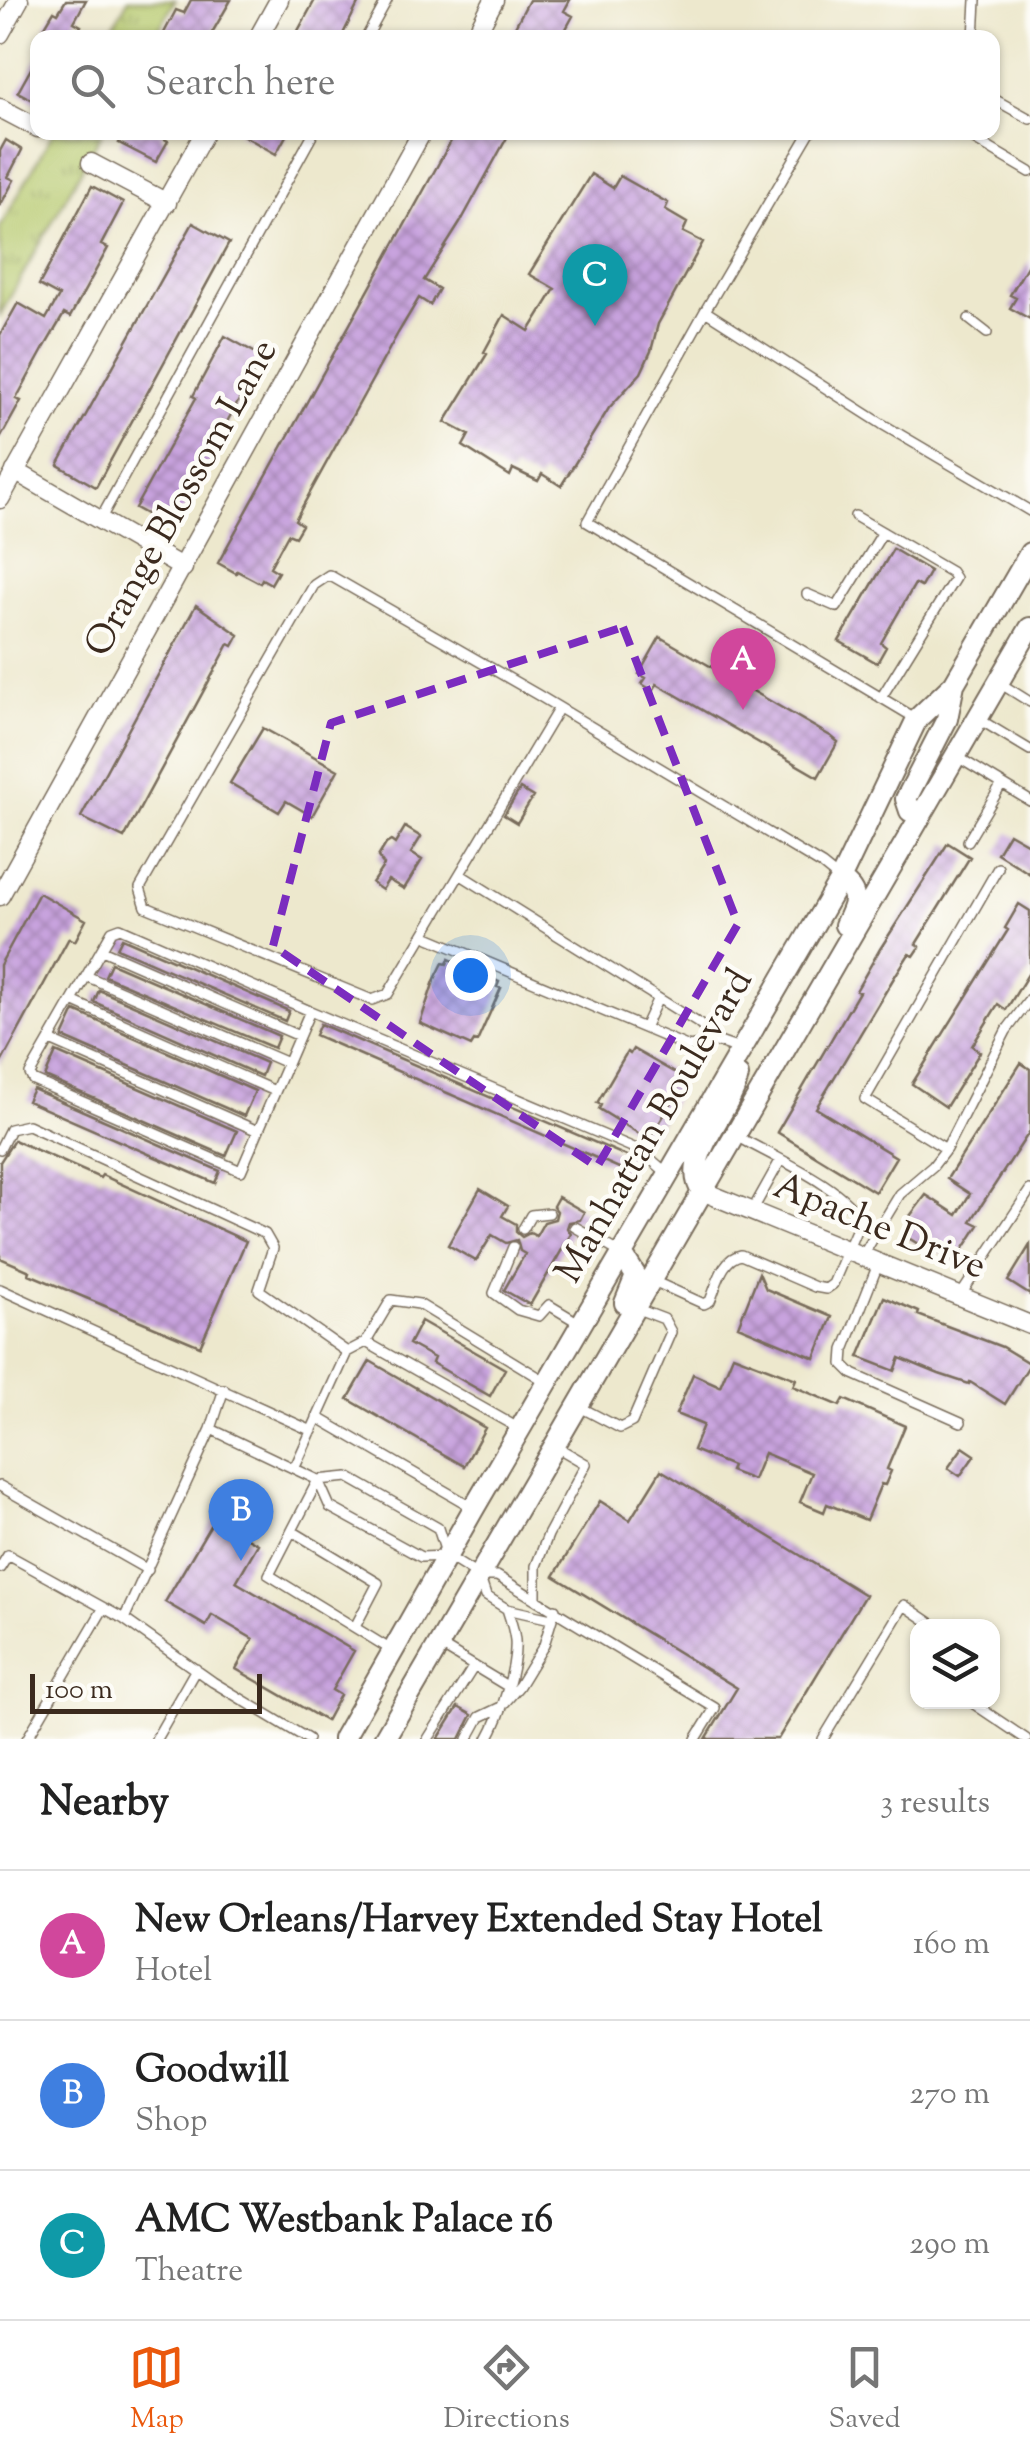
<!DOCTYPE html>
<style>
:root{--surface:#fff;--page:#f2f2f2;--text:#222;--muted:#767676;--line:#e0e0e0;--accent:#ea580c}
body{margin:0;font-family:"Sorts Mill Goudy",serif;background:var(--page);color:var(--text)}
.controls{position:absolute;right:30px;bottom:30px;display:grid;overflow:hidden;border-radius:20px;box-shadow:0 2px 8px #0004}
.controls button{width:90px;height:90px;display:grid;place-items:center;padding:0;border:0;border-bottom:2px solid var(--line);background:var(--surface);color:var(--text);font:50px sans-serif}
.scale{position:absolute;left:30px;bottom:25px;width:232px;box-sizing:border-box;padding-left:10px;border:5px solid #3b2a1e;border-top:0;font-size:28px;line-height:35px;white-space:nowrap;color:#3b2a1e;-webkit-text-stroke:8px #fdfcf7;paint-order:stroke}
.you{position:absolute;left:470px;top:975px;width:35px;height:35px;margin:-25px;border:8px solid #fff;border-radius:50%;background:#1a73e8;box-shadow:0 0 0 15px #1a73e833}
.badge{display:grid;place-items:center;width:65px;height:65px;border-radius:50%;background:var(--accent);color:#fff;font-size:32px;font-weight:700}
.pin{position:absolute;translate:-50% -82px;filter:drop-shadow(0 2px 5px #0008)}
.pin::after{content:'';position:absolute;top:52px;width:35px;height:30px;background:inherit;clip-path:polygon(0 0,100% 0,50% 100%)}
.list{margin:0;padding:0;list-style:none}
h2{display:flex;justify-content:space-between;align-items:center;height:130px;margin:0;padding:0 40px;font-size:42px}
h2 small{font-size:32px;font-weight:400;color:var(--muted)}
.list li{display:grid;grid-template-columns:65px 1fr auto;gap:30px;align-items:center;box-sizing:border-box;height:150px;padding:0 40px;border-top:2px solid var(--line)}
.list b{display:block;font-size:38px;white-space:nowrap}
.list p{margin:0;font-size:32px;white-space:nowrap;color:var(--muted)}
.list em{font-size:32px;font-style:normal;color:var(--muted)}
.icon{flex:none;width:55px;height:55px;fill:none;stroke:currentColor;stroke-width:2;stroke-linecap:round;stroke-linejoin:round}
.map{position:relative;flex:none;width:1030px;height:1739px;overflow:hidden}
.search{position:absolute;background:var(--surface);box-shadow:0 2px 8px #0004;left:30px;right:30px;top:30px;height:110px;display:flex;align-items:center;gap:25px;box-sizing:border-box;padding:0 35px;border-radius:20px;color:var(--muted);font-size:38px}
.sheet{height:580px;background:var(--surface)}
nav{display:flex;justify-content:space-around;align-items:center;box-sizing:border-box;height:140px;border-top:2px solid var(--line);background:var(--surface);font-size:28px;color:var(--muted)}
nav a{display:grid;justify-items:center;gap:5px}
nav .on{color:var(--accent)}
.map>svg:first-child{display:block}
.grass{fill:url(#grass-tufts);stroke:#787a46;stroke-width:2.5}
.building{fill:url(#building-cross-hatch)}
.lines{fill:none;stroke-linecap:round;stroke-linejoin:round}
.service-casing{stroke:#796c5b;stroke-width:12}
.minor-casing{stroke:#796c5b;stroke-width:21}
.tertiary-casing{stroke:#796c5b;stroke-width:24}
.service{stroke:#fff;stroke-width:9}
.minor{stroke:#fff;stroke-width:18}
.tertiary{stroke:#fff;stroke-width:20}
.marked{fill:none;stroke:#7b2cbf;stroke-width:8;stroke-dasharray:20 12;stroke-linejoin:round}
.labels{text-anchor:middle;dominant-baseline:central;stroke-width:9;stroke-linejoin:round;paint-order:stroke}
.street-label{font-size:38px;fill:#3b2a1e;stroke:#fdfcf7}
</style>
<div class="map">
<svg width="1030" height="1739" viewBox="0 0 1030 1739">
<defs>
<pattern id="grass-tufts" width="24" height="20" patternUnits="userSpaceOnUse" patternTransform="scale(2.5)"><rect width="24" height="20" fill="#b6c96d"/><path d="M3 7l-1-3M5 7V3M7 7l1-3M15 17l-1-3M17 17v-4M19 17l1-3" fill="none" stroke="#95a359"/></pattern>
<pattern id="building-cross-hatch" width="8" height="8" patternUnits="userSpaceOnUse" patternTransform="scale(2.5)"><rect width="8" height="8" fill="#c8a3de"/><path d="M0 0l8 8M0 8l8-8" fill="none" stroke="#a485b3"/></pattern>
</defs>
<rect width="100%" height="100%" fill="#fdfcf7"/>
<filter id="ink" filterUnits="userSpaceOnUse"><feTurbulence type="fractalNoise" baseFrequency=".01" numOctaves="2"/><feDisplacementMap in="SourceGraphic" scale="20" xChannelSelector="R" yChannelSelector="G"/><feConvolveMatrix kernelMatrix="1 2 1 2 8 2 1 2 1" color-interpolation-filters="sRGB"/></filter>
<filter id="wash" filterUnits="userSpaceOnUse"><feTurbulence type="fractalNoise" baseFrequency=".0048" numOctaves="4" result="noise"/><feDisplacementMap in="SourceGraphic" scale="40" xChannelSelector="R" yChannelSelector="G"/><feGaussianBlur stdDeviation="2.25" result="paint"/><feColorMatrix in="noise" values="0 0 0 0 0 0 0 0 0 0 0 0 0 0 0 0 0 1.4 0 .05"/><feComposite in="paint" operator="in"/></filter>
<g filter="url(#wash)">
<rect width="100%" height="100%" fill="#ede8cd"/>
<path class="grass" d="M128,0H175L155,37H107Z
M53,133H102L0,315V227Z"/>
<g id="blocks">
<path class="building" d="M66,0H86L74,22L81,26L74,38H64L45,26L54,11L58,13Z
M191,0H231L209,38H172L164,33L176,10L184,13Z
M315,0H360L341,38H294Z
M529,0H570L564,11L573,16L561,38H509Z
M38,56V103L18,92Z
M125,132H164L161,137L168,141L156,162L119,143Z
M237,132H288L276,154Z
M456,132H510L460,223L424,280L439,289L430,305L419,298L398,333L295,520L302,525L295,537L288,534L270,567L278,572L271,584L262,579L260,583L237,571L236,573L218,563Z
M6,140L22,150L8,177L14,180L0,206V151Z
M591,174L613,188L620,176L668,203L665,210L687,223L683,232L703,242L658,324L651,351L641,373L609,408L561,486L542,474L538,481L513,469L510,476L463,446L469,435L445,422L487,354L484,352L504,315L529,331L555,289L529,274Z
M92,186L123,203L101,245L108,248L70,317L64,314L44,348L16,399L21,401L0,439V335L18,303L46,319L59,296L39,285Z
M193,223L229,243L96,487L58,465Z
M1030,261V319L1010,308L1016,298L1010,295Z
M225,336L263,357L223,429L228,432L173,529L135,508L196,398L193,396Z
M893,549L930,571L921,587L915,584L881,643L886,647L877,663L839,641Z
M196,605L239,635L233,646L229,644L124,838L81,817Z
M660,637L832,737L838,742L818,777L657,684L653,691L642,684L646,678L639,674Z
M263,728L338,770L312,816L286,801L279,812L230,783Z
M520,789L533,797L517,823L504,815Z
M405,827L421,837L411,853L422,860L404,889L388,880L382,890L372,883L384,865L378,857L386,844L391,841L395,844Z
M1009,833L1030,845V874L997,853Z
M948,843L970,857L916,944L920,947L914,956L909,954L895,976L816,1108L896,1157L875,1192L777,1132L859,992L856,991L880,949Z
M39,893L86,920L75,941L69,938L0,1065V965Z
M1019,904L1030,911V971L1006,1010L998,1004L972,1046L980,1052L946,1107L912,1084L1008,930L1005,928Z
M122,938L289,1011L285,1021L117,948Z
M449,959L499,982L497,987L501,988L477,1042L474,1041L471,1046L420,1023L434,981L443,963L447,964Z
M111,963L279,1036L274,1048L105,976Z
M99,990L266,1063L261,1076L94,1002Z
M75,1011L255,1091L244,1116L63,1037Z
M320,1024L631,1158L626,1171L315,1035Z
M633,1049L682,1077L672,1102L652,1135L649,1133L646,1138L599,1109L601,1105L597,1103L627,1052L630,1054Z
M56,1052L237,1131L226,1156L45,1077Z
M1021,1063L1030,1069V1131L971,1221L979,1225L955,1262L928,1244L925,1248L902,1234L910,1222L907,1220L926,1195L957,1215L970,1194L947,1179Z
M33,1089L220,1171L215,1183L27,1101Z
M14,1140L100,1178L102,1175L246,1241L200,1346L29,1274L30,1271L0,1258V1162Z
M480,1189L508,1206L502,1216L516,1224V1232L522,1237L530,1233L536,1236L544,1222L555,1219L557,1211L553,1206L558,1197L584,1212L580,1220L569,1222L567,1228L571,1234L530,1305L504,1290L525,1254L520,1251L517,1240L506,1243L492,1235L476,1261L448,1245Z
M1030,1245V1295L1008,1281Z
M759,1273L766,1289L832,1317L815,1358L738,1326Z
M884,1297L919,1312L918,1315L1002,1347L1030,1364L1005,1404L970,1382L969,1384L939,1374L900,1358L895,1371L859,1357Z
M421,1321L505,1369L490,1396L432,1363L434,1358L409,1344Z
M733,1355L796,1379L793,1386L840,1406L844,1399L905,1426L887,1469L891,1471L885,1485L881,1484L866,1520L827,1504L824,1512L800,1502L812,1473L764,1453L753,1480L730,1471L732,1466L693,1450L703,1425L676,1414L693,1374L720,1386Z
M370,1361L485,1428L464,1466L348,1399Z
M963,1447L975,1455L960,1476L948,1468Z
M661,1470L865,1595L778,1739H706L737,1688L554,1576L600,1501L630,1520Z
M214,1519L258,1544L236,1582L354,1651L332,1690L340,1695L326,1721L236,1669L253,1639L212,1615L206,1626L165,1602Z
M458,1707L472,1715L460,1739H438Z"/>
</g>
</g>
<g filter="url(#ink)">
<use href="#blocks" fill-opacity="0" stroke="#796c5b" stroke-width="2.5"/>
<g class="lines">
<g class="service-casing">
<path id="service" d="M366,38L387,0
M974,38L976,0
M992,98L1030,119
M810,132L705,311L882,424L1030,511
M962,132L1030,172
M705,311L587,522L915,718
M969,319L987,333
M855,516L951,572L955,578L881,698
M100,520L314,132
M807,594L837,607L883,532
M1001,684L1030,702
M559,708L388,994L372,1000L146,907L140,888L314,585L329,575L538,695L822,865L838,878
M977,718L1030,750
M956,756L1030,801
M968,841L1002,784
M461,875L698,1023L719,1042L742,1050
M425,936L689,1047L719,1042
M102,950L299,1036
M86,976L287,1063
M72,1001L275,1091
M310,1011L120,928L112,931L30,1074L33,1080L241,1171L310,1011L641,1151L667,1173
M644,1028L658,998
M50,1040L258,1131
M0,1149L10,1129L28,1125L265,1234L273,1248L259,1290L347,1352
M946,1149L865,1099L998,868
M752,1211L780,1161
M575,1227L621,1253
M523,1229L531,1215L549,1213
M513,1247L494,1293L518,1310L539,1316L549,1305L579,1323
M863,1255L900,1194L933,1166L946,1149L1006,1031L1030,999
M879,1262L844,1350L843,1364L853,1374L961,1422
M651,1280L704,1304L710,1301C717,1285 722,1258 741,1255L815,1287L826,1289L833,1284L860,1221C848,1188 767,1154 735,1135
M0,1289L312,1431
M960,1296L1030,1190
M366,1342L391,1300L419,1304L545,1381
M578,1406L620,1428L632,1422L671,1332L664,1319L635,1308
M317,1417L474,1508
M211,1429L224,1389
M295,1467L347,1352L366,1342L518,1428
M318,1480L269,1575L393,1651
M318,1480L348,1477L438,1528L446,1553
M0,1486L148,1570
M292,1531L378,1583L355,1627
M0,1568L8,1555L124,1619
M480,1578L486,1596L507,1609L551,1619
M536,1598V1566L548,1535L586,1464L555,1446
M441,1646L507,1686
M971,1702L1026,1739
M27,1739L103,1609
M156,1739L196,1669
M308,1739L213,1682L124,1619L211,1429L318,1480L330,1507L421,1557L447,1556L479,1576H497L715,1708L696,1739
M428,1739L474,1666
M468,1739L480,1717L501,1707L519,1686L544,1645L555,1609
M488,1739C501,1716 517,1666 515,1640C514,1630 510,1618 507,1609
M823,1739L904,1605L935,1626"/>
</g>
<g class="minor-casing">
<path id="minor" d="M0,34L19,0
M258,38L279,0
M474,38L494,0
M0,108L38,128
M91,163L167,203
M15,471L183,568
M0,499L205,132
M0,896L422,132
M702,1191L1030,1325"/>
</g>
<g class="tertiary-casing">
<path id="tertiary" d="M924,810L910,811L906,799L947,719L954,684
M840,880C861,893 855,905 845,925
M702,1191C679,1159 732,1110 738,1076
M622,1254L636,1276L625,1303
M343,1739L474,1508L840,880L917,719L954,684L1030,553
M384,1739L1030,628"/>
</g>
<use href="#service" class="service"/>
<use href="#minor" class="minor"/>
<use href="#tertiary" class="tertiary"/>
</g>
</g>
<path class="marked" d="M623,627L738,924L597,1167L273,946L331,723Z"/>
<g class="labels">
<g class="street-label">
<text transform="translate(183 499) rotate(-61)">Orange Blossom Lane</text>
<text transform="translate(656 1127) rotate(-60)">Manhattan Boulevard</text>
<text transform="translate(879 1228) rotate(22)">Apache Drive</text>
</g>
</g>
</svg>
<div class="controls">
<button><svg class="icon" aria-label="layers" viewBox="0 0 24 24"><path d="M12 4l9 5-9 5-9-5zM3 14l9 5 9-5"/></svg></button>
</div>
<div class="scale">100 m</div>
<div class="you"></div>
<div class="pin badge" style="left:743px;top:710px;background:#d1479c">A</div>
<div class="pin badge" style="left:241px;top:1561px;background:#3f7fe0">B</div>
<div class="pin badge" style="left:595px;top:326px;background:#0f9aa8">C</div>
<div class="search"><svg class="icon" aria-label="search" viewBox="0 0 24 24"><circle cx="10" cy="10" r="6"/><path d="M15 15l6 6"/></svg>Search here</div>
</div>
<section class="sheet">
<h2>Nearby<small>3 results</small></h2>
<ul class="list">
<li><span class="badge" style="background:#d1479c">A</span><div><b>New Orleans/Harvey Extended Stay Hotel</b><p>Hotel</p></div><em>160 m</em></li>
<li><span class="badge" style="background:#3f7fe0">B</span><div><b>Goodwill</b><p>Shop</p></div><em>270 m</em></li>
<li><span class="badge" style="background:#0f9aa8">C</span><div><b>AMC Westbank Palace 16</b><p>Theatre</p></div><em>290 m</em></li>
</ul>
</section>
<nav>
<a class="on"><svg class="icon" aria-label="map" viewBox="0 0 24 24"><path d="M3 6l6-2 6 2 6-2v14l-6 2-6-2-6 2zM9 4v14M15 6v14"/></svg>Map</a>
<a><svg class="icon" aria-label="directions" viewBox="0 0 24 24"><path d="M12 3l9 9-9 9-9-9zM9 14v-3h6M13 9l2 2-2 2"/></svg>Directions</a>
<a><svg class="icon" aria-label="saved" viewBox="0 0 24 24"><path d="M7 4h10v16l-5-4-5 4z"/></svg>Saved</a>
</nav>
